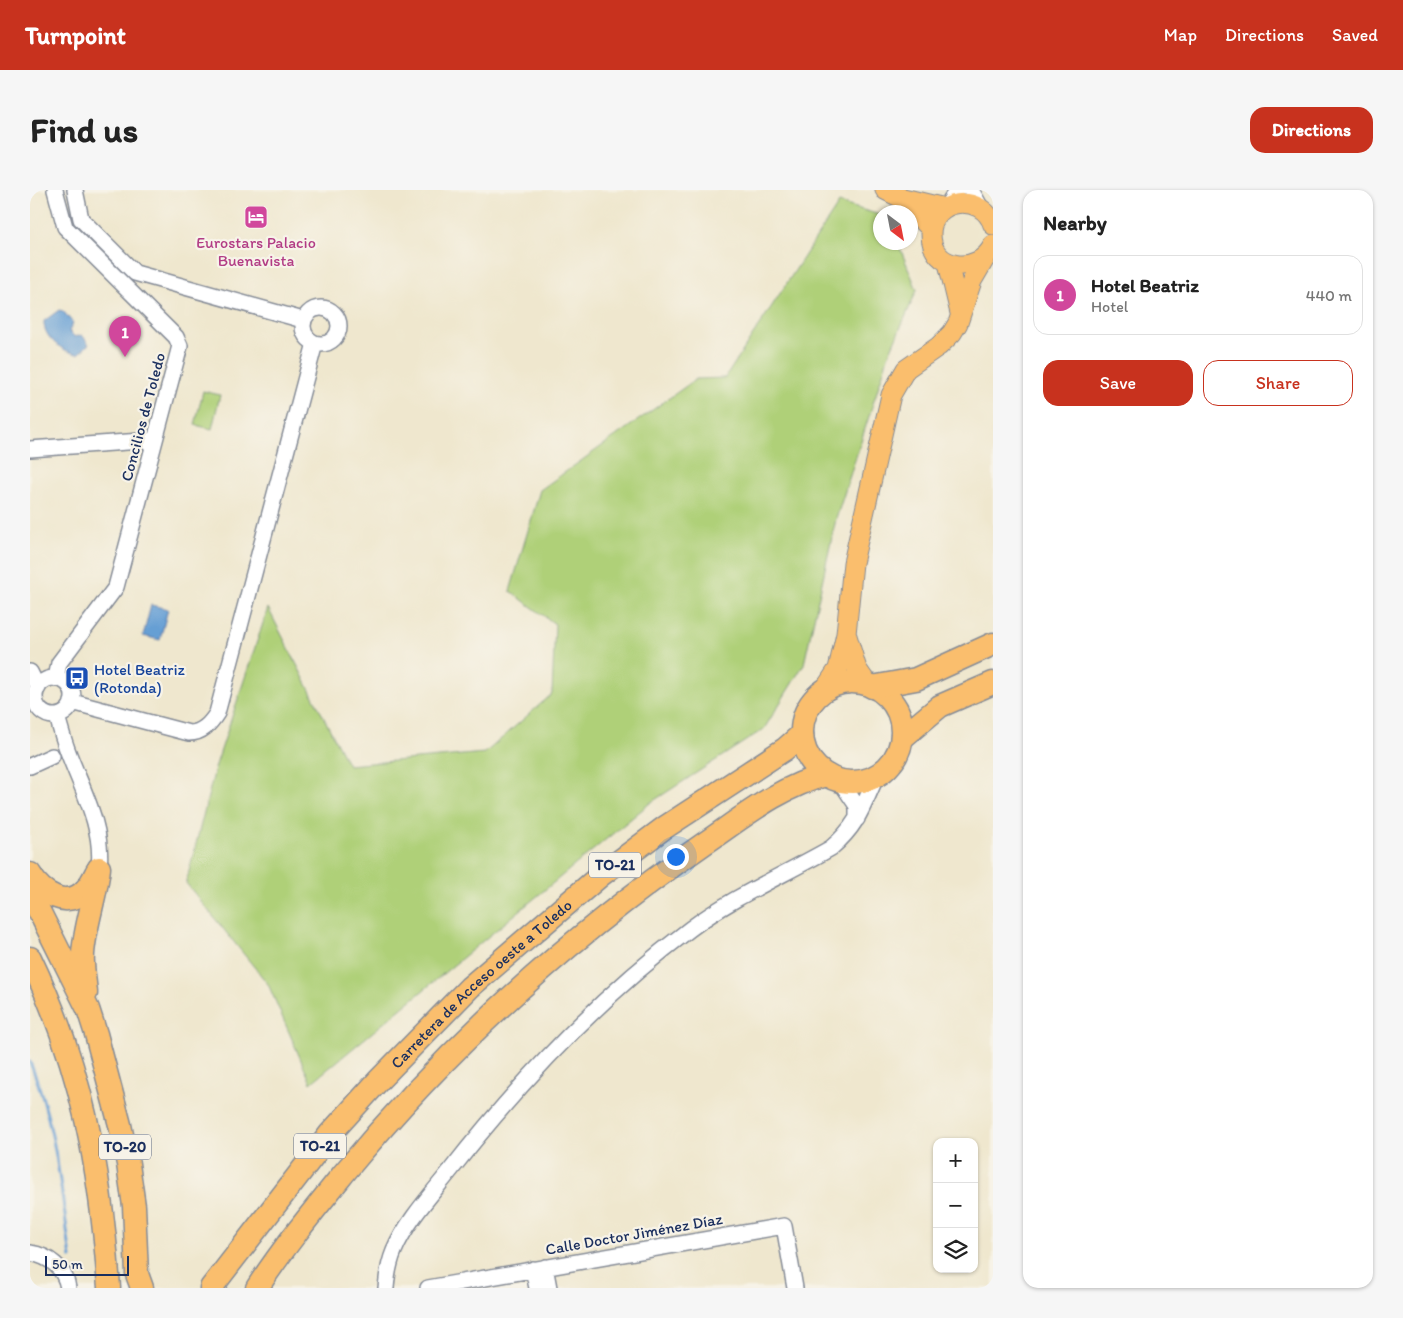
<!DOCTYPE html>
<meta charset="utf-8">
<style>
:root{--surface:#fff;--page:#f6f6f6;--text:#222;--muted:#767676;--line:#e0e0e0;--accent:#c8321e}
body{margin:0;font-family:Itim,sans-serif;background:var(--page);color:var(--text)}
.controls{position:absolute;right:15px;bottom:15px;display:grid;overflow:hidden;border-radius:10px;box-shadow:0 1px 4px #0004}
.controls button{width:45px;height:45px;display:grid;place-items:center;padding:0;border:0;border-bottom:1px solid var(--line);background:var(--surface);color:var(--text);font:25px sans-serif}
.compass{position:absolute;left:843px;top:15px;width:45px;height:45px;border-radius:50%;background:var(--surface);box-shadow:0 1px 4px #0004;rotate:148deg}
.scale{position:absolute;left:15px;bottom:12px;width:84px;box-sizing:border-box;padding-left:5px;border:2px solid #1b2f5e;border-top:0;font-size:14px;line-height:18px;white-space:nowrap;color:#1b2f5e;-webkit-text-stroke:4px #f7f3e8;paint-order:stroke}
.you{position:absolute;left:645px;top:666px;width:18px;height:18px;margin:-12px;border:4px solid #fff;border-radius:50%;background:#1a73e8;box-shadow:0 0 0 8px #1a73e833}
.badge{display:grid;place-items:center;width:32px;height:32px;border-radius:50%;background:var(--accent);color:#fff;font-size:16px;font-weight:700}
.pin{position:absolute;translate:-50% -41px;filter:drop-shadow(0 1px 2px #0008)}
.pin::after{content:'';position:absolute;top:26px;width:18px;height:15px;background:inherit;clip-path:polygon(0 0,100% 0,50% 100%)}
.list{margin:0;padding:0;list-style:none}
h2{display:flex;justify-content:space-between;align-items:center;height:65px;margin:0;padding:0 20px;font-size:21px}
h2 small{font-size:16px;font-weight:400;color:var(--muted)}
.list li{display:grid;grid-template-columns:32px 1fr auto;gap:15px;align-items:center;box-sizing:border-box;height:80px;margin:0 10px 10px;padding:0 10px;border:1px solid var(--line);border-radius:15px}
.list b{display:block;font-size:19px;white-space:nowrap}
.list p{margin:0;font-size:16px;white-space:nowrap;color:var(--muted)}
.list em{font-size:16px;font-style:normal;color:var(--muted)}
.actions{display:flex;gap:10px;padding:15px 20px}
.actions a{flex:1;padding:11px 0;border:1px solid var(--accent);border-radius:15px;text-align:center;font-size:18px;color:var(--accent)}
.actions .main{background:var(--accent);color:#fff}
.icon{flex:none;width:28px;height:28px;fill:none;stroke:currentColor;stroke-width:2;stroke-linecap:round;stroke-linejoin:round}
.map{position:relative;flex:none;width:963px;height:1098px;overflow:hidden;border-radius:15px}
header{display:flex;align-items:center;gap:30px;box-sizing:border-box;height:70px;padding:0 25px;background:var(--accent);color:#fff}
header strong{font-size:24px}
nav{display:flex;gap:28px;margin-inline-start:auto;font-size:18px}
.intro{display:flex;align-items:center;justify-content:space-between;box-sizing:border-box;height:120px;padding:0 30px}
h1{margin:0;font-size:35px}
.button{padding:12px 22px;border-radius:15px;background:var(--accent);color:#fff;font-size:18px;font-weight:700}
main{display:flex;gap:30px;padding:0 30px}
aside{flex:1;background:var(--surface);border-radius:15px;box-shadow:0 1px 4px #0004}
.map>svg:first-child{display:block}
.green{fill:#afd078;stroke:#65806b}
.water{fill:#669fd4;stroke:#406799}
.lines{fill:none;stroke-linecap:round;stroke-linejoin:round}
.stream{stroke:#669fd4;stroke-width:3}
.minor-casing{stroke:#858b96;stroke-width:18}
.major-casing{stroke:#858b96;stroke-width:21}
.highway-casing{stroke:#858b96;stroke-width:25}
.minor{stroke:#fff;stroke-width:15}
.major{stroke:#fabe6d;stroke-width:19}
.highway{stroke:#fabe6d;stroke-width:22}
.labels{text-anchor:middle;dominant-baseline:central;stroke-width:4.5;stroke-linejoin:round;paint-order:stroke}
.shield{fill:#f7f3e8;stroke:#5d6a87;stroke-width:1}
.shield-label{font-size:15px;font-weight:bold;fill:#1b2f5e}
.hotel-label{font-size:16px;fill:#b23c85;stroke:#f7f3e8}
.street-label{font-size:16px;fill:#1b2f5e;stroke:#f7f3e8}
.transit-label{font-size:16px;fill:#164399;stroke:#f7f3e8;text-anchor:start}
</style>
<header>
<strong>Turnpoint</strong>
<nav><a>Map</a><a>Directions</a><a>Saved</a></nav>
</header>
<div class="intro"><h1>Find us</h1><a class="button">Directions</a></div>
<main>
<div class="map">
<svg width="963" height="1098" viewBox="0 0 963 1098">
<rect width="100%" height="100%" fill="#f7f3e8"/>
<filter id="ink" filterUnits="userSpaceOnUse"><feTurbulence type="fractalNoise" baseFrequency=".02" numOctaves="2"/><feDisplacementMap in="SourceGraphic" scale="10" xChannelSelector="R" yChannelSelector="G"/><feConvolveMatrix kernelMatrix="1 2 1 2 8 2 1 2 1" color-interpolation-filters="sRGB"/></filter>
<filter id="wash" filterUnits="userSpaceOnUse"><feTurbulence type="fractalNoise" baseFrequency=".0096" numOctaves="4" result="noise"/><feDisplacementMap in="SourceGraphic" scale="20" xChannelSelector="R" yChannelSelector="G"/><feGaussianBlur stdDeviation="1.12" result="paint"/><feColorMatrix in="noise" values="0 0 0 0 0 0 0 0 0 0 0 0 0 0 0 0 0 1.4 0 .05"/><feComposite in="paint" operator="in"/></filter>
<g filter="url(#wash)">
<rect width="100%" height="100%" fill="#efe7ce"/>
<path class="green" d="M809,13L850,25L851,52L868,53L887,100L859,164L806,329L774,474L734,539L620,613L281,893L238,794L156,693L186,575L238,418L318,575L455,563L522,504L525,434L480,401L510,300L666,189L695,188Z
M173,201L190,205L182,239L165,235Z"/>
<path class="water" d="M29,120L33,121L43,133L39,141L45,147L52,145L59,154L48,164C33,162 13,148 14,131Z
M121,415L138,419L130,450L113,446Z"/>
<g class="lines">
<path class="stream" d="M0,872C26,935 31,1001 41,1068"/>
</g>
</g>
<g filter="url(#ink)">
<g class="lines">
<g class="minor-casing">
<path id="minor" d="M25,0L35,37L146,147L150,156L86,397L29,473L26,489
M45,0L51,29L105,83L273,130
M941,0L951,18
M916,17L927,0
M273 136a18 18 0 1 1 36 0a18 18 0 1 1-36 0Z
M0,259L125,250
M0,482L8,498
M5 507a19 19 0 1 1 38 0a19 19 0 1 1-38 0Z
M42,512L159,543C172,543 180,534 187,523L285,153
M27,526C30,537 33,548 37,559C51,598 74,636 69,678
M0,576L22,566
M810,591L827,616V629
M0,1063C19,1066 35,1078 38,1098
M515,1077L519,1098
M503,1079L507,1098
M356,1098C357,1085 359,1073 364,1061C376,1032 401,1005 420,981C489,893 571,806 660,739C704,706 754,685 801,658C828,635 833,616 847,585
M398,1098L754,1036L765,1098"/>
</g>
<g class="major-casing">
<path id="major" d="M855,0L869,7L915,18
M869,7L901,39
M963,35C952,2 901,8 901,44C901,81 949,85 963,55
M918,73L930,123
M817,446L827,479L838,495
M792,503L808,479L816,444L823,373L861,205L876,179L909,156L922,143L928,133L942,91L956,67"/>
</g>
<g class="highway-casing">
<g id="highway">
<circle cx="822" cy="542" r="50"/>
<path d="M842,497L886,489L963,454"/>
<path d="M872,548L910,516L963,493"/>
<path d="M0,684C11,703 38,721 56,699C61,694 64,687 67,681"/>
<path d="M0,703L58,819L66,844L90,935L98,974L104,1016L107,1084L112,1098"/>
<path d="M0,768C52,876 71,980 79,1098"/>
<path d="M56,803C55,790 52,776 53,764C55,735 66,707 69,678"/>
<path id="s1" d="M181,1098L300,944L349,890L440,797L571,685L634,638L755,559L772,544"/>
<path d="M227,1098C253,1058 284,1020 314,983C418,857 540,746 675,653C713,627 751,596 796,585"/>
</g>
</g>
<use href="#minor" class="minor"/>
<use href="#major" class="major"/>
<use href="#highway" class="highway"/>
</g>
</g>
<defs>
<g id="hotel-square" transform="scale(1.25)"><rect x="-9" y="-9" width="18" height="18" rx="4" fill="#d1479c" stroke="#f7f3e8"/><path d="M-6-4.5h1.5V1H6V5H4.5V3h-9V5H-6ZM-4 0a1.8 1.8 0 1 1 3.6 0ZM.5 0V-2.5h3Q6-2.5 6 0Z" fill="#fff"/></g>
<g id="bus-square" transform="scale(1.25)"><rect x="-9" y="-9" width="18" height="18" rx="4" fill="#1a4fb4" stroke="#f7f3e8"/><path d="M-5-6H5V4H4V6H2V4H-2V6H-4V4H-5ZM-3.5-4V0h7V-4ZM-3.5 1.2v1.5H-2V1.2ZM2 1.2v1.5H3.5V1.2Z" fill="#fff"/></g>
</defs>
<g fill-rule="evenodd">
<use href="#hotel-square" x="226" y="27"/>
<use href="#bus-square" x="47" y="488"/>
</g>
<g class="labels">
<g class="shield">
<rect x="559" y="662.5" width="52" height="25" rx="4"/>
<rect x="264" y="943.5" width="52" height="25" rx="4"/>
<rect x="69" y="944.5" width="52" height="25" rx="4"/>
</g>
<g class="shield-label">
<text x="585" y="675">TO-21</text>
<text x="290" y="956">TO-21</text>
<text x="95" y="957">TO-20</text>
</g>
<g class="hotel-label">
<text x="226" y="52">Eurostars Palacio<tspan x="226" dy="18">Buenavista</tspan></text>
</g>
<g class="street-label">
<text transform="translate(113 227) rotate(-75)">Concilios de Toledo</text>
<text stroke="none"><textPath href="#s1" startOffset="408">Carretera de Acceso oeste a Toledo</textPath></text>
<text transform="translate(604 1044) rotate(-10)">Calle Doctor Jiménez Díaz</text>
</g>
<g class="transit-label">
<text x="64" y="479">Hotel Beatriz<tspan x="64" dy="18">(Rotonda)</tspan></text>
</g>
</g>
</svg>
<div class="controls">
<button>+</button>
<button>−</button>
<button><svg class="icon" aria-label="layers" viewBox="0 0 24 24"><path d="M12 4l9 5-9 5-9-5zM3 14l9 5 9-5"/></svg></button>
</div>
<svg class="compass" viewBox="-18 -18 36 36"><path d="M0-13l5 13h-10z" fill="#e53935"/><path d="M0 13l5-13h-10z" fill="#767676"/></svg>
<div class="scale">50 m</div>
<div class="you"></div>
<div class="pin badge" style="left:95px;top:167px;background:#d1479c">1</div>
</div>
<aside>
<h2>Nearby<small></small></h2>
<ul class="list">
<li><span class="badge" style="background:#d1479c">1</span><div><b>Hotel Beatriz</b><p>Hotel</p></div><em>440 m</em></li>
</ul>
<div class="actions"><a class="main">Save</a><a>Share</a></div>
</aside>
</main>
